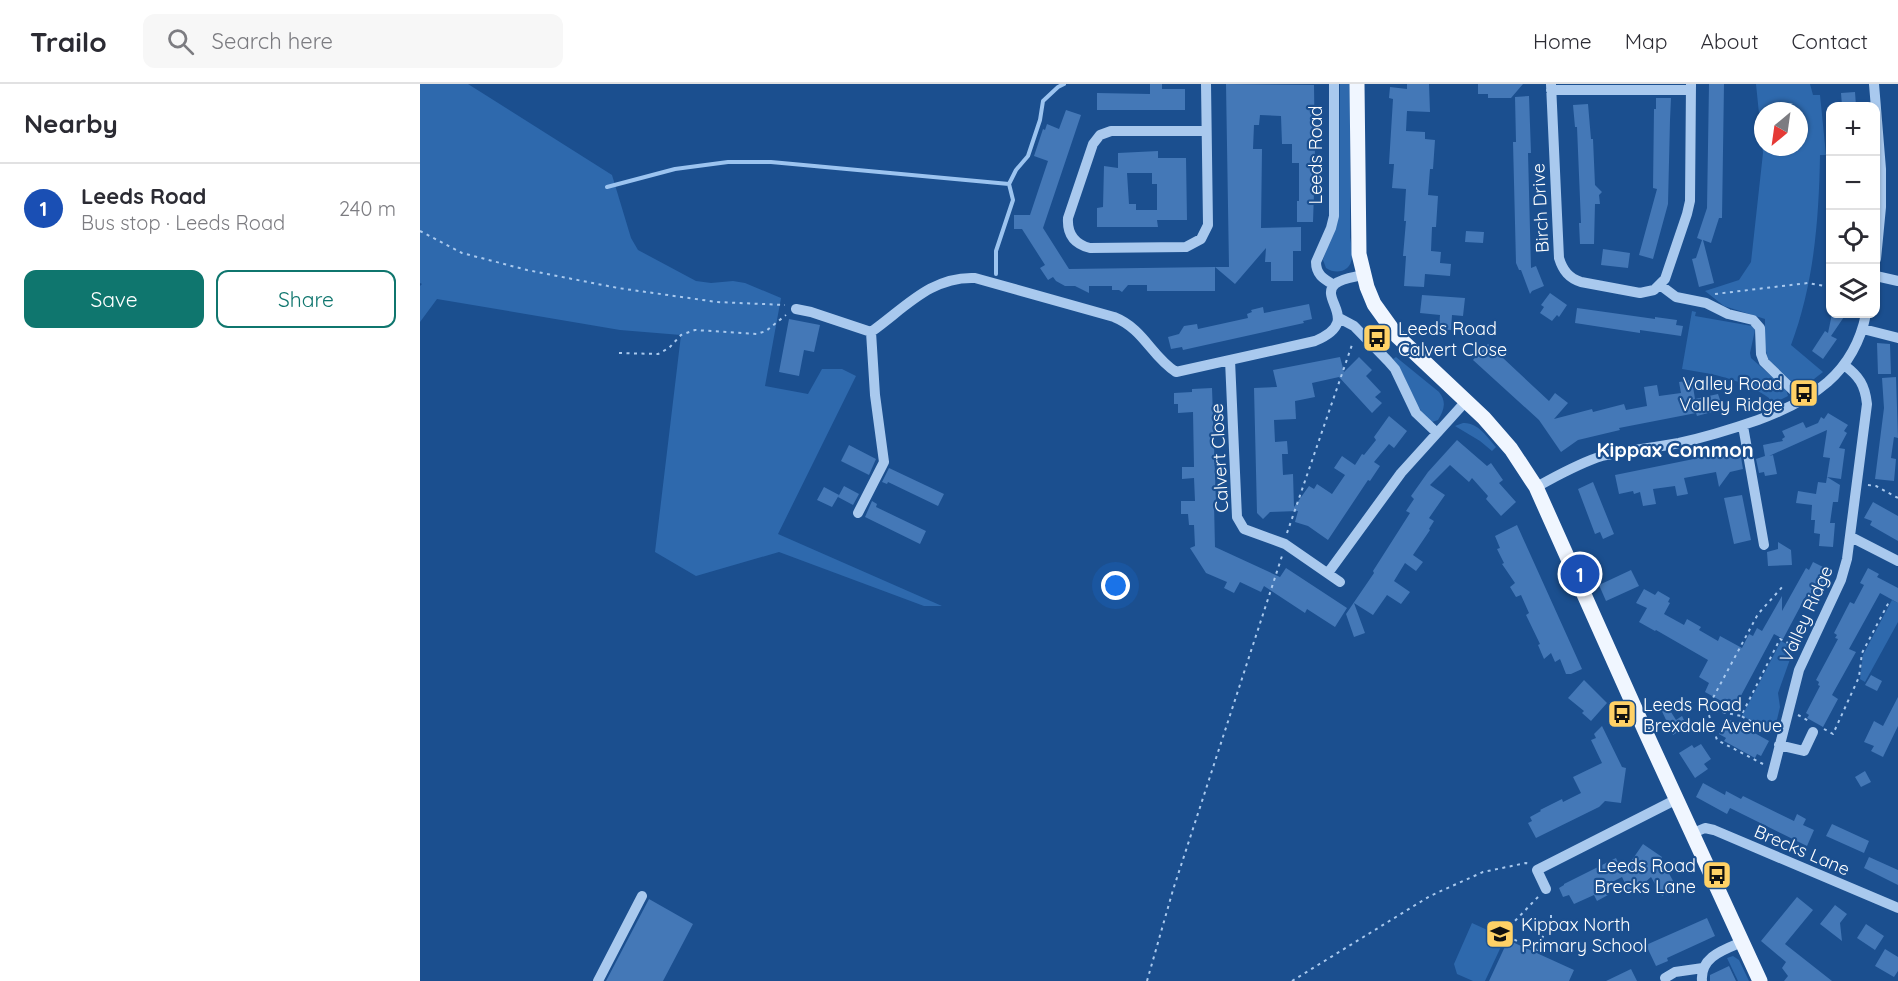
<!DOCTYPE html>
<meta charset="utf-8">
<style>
:root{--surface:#fff;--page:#f7f7f7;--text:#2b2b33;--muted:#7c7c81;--line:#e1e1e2;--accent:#0f766e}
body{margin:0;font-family:Quicksand,sans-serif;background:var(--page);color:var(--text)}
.controls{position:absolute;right:18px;top:18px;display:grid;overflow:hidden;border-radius:12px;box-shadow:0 2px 4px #0004}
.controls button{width:54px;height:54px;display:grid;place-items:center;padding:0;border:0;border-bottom:2px solid var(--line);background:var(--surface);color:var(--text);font:30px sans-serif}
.compass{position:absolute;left:1334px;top:18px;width:54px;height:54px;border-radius:50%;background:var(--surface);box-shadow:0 2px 4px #0004;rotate:209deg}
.you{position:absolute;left:696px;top:502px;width:21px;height:21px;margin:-15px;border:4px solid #fff;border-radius:50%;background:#1a73e8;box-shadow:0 0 0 9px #1a73e833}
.badge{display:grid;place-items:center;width:39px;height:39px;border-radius:50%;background:var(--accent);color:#fff;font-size:20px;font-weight:700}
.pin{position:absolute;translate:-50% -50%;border:3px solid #fff;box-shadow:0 2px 6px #0006}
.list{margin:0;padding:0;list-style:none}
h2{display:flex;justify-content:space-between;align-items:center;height:78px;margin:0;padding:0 24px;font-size:26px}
h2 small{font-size:20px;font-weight:400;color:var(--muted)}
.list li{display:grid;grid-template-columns:39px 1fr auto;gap:18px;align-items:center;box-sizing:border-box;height:90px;padding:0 24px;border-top:2px solid var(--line)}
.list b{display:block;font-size:22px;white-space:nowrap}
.list p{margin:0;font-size:20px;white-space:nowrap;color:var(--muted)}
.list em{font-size:20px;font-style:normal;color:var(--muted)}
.actions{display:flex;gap:12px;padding:18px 24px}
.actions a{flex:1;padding:14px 0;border:2px solid var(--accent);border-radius:12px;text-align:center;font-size:21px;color:var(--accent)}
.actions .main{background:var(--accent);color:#fff}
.icon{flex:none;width:33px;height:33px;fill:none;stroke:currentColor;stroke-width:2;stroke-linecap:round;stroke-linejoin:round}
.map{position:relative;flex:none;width:1478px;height:897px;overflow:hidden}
header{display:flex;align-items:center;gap:36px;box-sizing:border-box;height:84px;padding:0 30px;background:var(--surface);border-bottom:2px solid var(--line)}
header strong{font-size:28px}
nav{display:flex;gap:33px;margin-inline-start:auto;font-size:21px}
.search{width:420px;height:54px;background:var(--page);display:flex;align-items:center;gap:15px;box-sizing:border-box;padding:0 21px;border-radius:12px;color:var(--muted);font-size:22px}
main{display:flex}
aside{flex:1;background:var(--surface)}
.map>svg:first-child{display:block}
.green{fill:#2e69ad;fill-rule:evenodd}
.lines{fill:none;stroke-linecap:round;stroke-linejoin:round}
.stream{stroke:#9cc4f0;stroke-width:4}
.building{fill:#4478b7;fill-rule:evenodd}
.path{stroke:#a9c9ee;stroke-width:2;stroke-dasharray:3 4.5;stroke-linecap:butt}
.minor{stroke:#a9c9ee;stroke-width:10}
.major{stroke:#f0f6ff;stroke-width:15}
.labels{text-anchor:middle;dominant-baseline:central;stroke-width:4.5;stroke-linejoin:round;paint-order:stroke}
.street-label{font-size:18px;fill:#fff;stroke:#1b4f8f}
.poi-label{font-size:18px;fill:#fff;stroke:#1b4f8f;text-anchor:start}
.neighbourhood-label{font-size:20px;font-weight:bold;fill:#fff;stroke:#1b4f8f}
</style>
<header>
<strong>Trailo</strong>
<div class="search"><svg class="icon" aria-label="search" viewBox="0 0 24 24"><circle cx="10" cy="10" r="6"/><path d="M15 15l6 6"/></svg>Search here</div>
<nav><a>Home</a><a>Map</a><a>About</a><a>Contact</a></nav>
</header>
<main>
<aside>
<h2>Nearby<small></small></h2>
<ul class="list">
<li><span class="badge" style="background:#1a4fb4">1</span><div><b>Leeds Road</b><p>Bus stop · Leeds Road</p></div><em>240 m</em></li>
</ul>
<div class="actions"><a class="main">Save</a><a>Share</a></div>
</aside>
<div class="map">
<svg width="1478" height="897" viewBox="0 0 1478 897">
<rect width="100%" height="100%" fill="#1b4f8f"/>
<path class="green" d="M0,0H48L192,91L211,154L218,166L276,197L291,199L313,197L325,199L361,214L345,302L388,310L402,285H422L436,292L358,450L522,522H504L359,468L276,492L235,468L261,251L200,246L17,215L0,238V202L2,200L0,199Z
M920,0H930V153C931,160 933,167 932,173C931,188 916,191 906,184L903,176L919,128Z
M1336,0H1390L1393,11H1400L1406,71H1400C1399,135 1394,200 1371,261L1403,288L1380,306L1348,275L1345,263V235L1304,222L1285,207L1319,196L1331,178L1343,69ZM1343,27H1379V63H1343Z
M1272,227L1276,228L1275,232L1332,242L1335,246L1330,269L1331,274L1366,305L1368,312L1356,318H1350L1349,314C1322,295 1294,290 1262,285Z
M976,273L1019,308C1027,318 1024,326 1018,336L1012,338C988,318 991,297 973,275Z
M1043,339C1058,338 1067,353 1076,363L1072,367L1060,357L1035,342Z
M1472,516L1478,519V538L1445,598L1440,595L1443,571Z
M1361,557L1374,564L1358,609L1360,623L1354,648L1322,632Z
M1052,839L1085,854L1065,897H1053L1037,890L1034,880Z
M1313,872L1319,876L1329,897H1318L1307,874Z"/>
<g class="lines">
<path class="stream" d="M589,100L596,86L608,72L620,36L623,17L638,3L644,0
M187,103L255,85L308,78H351L589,100
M576,190V167L593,116L589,100"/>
</g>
<path class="building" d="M730,0H742V5H765V26H677V9L730,10Z
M806,0L894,1L895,79L893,138H877V117H879V79H872V60H862L861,32L840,31L839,41H834L833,65H842L841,144L881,143V167H873V197H851V178H845L846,164L815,200L795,183H809Z
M987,0H1009L1010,28L987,27L986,47L1005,48V55L1015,56L1013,85H1010L1008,111L1018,112L1016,143H1012L1011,167L1021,168L1020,179L1031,180L1030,192L1005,190L1004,203L984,202L986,172H983L986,137H984L986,105L972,104L974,80H969L973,15L969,14L970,3L987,5Z
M1058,0H1103L1091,14H1068V10H1058Z
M1289,0H1304L1302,134H1299L1291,159L1283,156L1294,199L1279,203L1272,175L1276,174L1282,156L1277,154L1287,124Z
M1435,8L1436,22H1422L1421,9Z
M1109,12L1111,69H1108L1111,184L1116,182L1124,202L1112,207L1110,210L1101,186H1099L1096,179L1093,58H1096L1095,13Z
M1236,14H1251L1250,36L1248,120L1233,175L1219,171L1237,105L1233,104L1234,25H1236Z
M1168,20L1171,55H1173L1175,101L1182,108L1179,111L1180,120H1175L1174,160H1160L1159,139H1161L1157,43H1155L1153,21Z
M646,26L661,31L623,144L649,185L795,183V207H727V201H708L702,208L699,206H692V202H669V209L655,202H645L636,197L633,193L628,196L620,184L625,181L602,145H594V131H610L628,77L614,72L623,45L625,46L627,40L639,45Z
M738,67V74H766L767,136H737L738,143H677V124L683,123L684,82L698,84V69ZM707,89H732V100H737V126H716V120H709Z
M1046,147L1064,148L1063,159L1045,158Z
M1183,165L1210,169L1208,184L1181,181Z
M1130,209L1147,221L1139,233L1137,231L1132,237L1120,229L1124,223L1121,221Z
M1002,211L1045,214L1043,232L1032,231L1031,246L1019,245L1020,231L1000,229Z
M889,220L892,235L883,237L884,239L763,266L762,263L751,265L748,253L759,250L764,242L777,240L778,245L828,234L827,230L832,228L831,226L843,223L844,229Z
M1157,224L1235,235V233L1257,236L1256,241L1263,242L1261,252L1220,246V249L1155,239Z
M1412,230H1426L1411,252L1417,255L1403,275L1392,267L1405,247L1408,249Z
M369,235L400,241L394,268L384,266L379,292L359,288Z
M1457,259L1470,260L1471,290H1458Z
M1068,260L1129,317L1135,309L1148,319L1134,335L1172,325L1173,328L1204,320L1206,326L1227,322L1224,303L1237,301L1239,312L1261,309L1259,298L1272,296L1275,315L1298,310L1303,325L1277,332L1276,329L1199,344L1200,346L1158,356L1141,368L1119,336L1053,276Z
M920,273L924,288L939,273L952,286L946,292L961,308L955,313L962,319L952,329L919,293L892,299L895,313L875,317L876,335L854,336L855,358L867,357L868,370H862L863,391L873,390L874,423L889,402L894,405L897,400L912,410L925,391L914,384L922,372L935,381L942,370L944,371L956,356L954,353L969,332L987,347L974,364L969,360L954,378L960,382L950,397L948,396L908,456L888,442L875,438L878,427L850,428L843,435L837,429L834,304L857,303L853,286Z
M1476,293L1478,354L1474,353L1471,374L1476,375L1474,397L1455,395L1464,324L1462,294Z
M792,304L796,419H794L795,463L860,493L866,484L927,524L915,543L887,525L885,529L844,502L841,508L820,498L814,509L804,504L807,498L786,489L770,464L775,462L774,441H769L768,430H761V417H775L774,394L762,395V383H774L773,328L758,329V320H754V309L772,308V305Z
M1408,329L1428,341L1424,347L1427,349L1419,364L1425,365L1421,395L1407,393L1410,374L1403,373L1407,346L1349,372L1353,371L1357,390L1345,392L1344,388L1339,389L1336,375L1345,372L1343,361L1363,357L1362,355L1365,353L1362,347L1383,338L1386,344L1398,339L1401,333L1404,335Z
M1037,356L1067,382L1071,379L1083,396L1079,399L1096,418L1081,432L1066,415L1068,412L1052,394L1049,398L1030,381L1010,401L1025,411L1009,434L1014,437L1009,445L1010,446L993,471L1003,478L996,487L985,479L974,497L990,508L981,520L967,511L953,531L934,519L945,549L934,553L926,530L954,489L953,487L990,429L986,427L994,415L991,412L1008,388Z
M429,361L456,375L449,391L421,377Z
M1313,367V369L1320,367L1323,385L1310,388L1299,403L1296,388L1264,394L1268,410L1257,412L1255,402L1233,405L1236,420L1223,422L1220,408L1214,410L1213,407L1199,410L1195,391Z
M469,384L524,410L518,422L468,398L467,400L462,398Z
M1407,393L1420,401L1418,418H1413L1410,439H1415L1413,463L1399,462L1400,450L1394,449L1395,436H1391L1392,421L1376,419L1378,407L1396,410L1398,398L1406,399Z
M1173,398L1194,450L1183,455L1180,448L1175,450L1158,405Z
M424,402L439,410L433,421L418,413Z
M404,403L419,411L412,423L397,416Z
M1322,411L1331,456L1314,460L1304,414Z
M452,417L457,420L456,423L506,447L500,460L445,433Z
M1453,418L1478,432V457L1450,441L1452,437L1444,434Z
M1097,441L1162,585L1151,590H1146L1140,575L1135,578L1131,569L1124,575L1118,561L1120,560L1106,531L1109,529L1101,511L1096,513L1090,503L1095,499L1082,480L1084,479L1077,465L1080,464L1075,452Z
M1358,458L1371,466L1372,481L1348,482L1347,468L1358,465Z
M1393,478L1409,486L1394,514L1387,510L1363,555L1354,550L1316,621L1312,623L1285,608L1289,599L1279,593L1288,576L1236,546L1235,547L1219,538L1227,524L1216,519L1224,505L1235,511L1238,507L1250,514L1248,518L1250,519L1244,530L1264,541L1267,535L1281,543L1279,546L1298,557L1300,552L1322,564L1329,550L1333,552L1337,544L1342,547L1362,512V527L1386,484L1389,486Z
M1448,484L1459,490L1457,493L1478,504V519L1460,509L1429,565L1436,568L1412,611L1418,615L1403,643L1387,634L1389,631L1386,629L1400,602L1398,601L1399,598L1396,596L1418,555L1415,554L1417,551L1414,549L1430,518L1434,520L1444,501L1440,499Z
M1211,486L1219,502L1186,517L1179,501Z
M1451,591L1462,597L1457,607L1445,601Z
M1164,596L1187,619L1171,637L1162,629L1164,627L1148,614Z
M1478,613V642L1463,673L1451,667L1454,662L1444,658L1454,637L1463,642Z
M1246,620L1256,636L1262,632L1267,642L1253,651L1240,623Z
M1311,636L1349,657L1341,672L1337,670L1335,674L1304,657L1306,654L1299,650L1305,640Z
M1182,642L1202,683L1206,684L1201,719L1185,717L1179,723L1116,754L1108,739L1112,737L1110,733L1121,727L1120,726L1142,715L1143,718L1161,709L1153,693L1182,679L1171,656L1176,654L1174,650Z
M1281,660L1291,675L1284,680L1288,685L1275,694L1259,669L1272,661L1274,664Z
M1445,687L1451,698L1441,703L1435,693Z
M1283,699L1305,711L1306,707L1321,715L1323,712L1374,737L1377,730L1386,735L1383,741L1394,746L1387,762L1310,724L1307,730L1276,713Z
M1412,740L1449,757L1444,769L1406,752Z
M1223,760L1242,773L1241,775L1257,804L1242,812L1231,793L1222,801L1221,800L1208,806L1202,793L1184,802L1188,811L1177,817L1174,811L1154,820L1149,811L1143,813L1139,804L1144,801V800L1196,774L1203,789Z
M1449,773L1478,786V801L1444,784Z
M1377,813L1393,826L1365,860L1412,897H1364L1368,892L1362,884L1366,878L1341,857Z
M229,815L273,840L243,897H186Z
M1415,821L1427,830L1420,839L1422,857L1400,840Z
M1287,834L1295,852L1247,874L1248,877L1236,882L1226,861Z
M1446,840L1464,852L1455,866L1437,854Z
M1088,856L1154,886L1149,897H1069Z
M1465,865L1478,873V887L1474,893L1455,882Z
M1309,882L1316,897H1290V891Z
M1211,885L1217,897H1186Z"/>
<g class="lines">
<path class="path" d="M0,147L42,169L107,186L198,204L297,218L365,221
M1295,210L1388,199L1410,203
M199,269L238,270L249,264L261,251L275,246L337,250L346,247L366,231
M1448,401L1456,402L1478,414
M867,449L933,258
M1288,625L1321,632
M1378,631L1389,637
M1404,645L1413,650L1439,593L1442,569L1470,516
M1351,648L1321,632L1360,555L1376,563
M1343,680L1297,656L1287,625L1338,530L1364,501
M1118,813L1091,841L1086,852L1117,866L1131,834V827
M727,897L753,806L862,472
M872,897L1010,812L1063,788L1106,779L1108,780"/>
<path class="minor" d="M786,0L788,141L781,155L766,163L670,164C654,160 647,150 648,134L673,60L680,51L691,47H786
M1131,0L1139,174C1143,187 1149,194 1161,198L1220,209L1234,206L1245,195L1267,130L1270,117L1271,0
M1454,0L1461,85V123L1456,175
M1131,6H1271
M1456,192L1478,197
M914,201C904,195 896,191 896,178L911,144L914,132V0
M1240,201L1256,213L1286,219L1308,230L1333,236L1340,244L1341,270L1344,278L1383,316
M376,225L391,228L451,248
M919,234L934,242L968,277L975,285L996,329L1017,349
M1443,245L1478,254
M810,276L817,433L824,445L865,460L920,498
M1323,342L1344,461
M1116,403C1137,392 1159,379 1182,372C1207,366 1233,364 1259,359C1286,353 1312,345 1338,336C1392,316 1434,290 1446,230
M438,429L464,378L455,311L451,248C485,224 511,192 555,194L694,233C724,245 731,272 756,288L895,257C943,237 898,215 915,200C922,194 935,193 943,191
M1431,453L1478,477
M908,489L981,389L1047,316
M1359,661L1384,667L1393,648
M1352,692L1379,586L1421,496L1427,475L1447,320C1445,301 1439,292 1424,281
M1273,749L1285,744L1294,746L1478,824
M1126,805L1117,786L1257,715
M1245,894L1255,888L1283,884
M178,897L222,812
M1282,897C1280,873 1303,866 1322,858"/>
<path class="major" d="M937,0L939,170L947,203L954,220L977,252L1064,334L1091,365L1116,403L1226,649L1340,897"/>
</g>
<defs>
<g id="bus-square" transform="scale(1.5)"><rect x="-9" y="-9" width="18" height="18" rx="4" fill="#ffd166" stroke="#1b4f8f"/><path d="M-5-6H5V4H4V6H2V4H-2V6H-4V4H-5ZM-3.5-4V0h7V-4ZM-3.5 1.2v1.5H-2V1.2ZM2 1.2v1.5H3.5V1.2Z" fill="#111"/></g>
<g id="school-square" transform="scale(1.5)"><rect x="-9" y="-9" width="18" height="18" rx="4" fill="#ffd166" stroke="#1b4f8f"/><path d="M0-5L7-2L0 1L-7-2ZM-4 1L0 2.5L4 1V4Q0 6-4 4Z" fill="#111"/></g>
</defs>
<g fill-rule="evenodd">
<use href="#bus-square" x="957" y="254"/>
<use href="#bus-square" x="1384" y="309"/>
<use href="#bus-square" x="1202" y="630"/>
<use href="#bus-square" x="1297" y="791"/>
<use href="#school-square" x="1080" y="850"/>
</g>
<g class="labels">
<g class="street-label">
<text transform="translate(895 71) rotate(-90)">Leeds Road</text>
<text transform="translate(1120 124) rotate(-93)">Birch Drive</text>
<text transform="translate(799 374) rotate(-93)">Calvert Close</text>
<text transform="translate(1386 530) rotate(-66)">Valley Ridge</text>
<text transform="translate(1382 766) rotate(23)">Brecks Lane</text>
</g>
<g class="poi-label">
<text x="978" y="244">Leeds Road<tspan x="978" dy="21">Calvert Close</tspan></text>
<text x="1363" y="299" text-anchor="end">Valley Road<tspan x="1363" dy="21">Valley Ridge</tspan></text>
<text x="1223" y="620">Leeds Road<tspan x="1223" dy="21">Brexdale Avenue</tspan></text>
<text x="1276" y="781" text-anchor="end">Leeds Road<tspan x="1276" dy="21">Brecks Lane</tspan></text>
<text x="1101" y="840">Kippax North<tspan x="1101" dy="21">Primary School</tspan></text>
</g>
<g class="neighbourhood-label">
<text x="1255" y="365">Kippax Common</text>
</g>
</g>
</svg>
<div class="controls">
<button>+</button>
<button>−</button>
<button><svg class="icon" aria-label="locate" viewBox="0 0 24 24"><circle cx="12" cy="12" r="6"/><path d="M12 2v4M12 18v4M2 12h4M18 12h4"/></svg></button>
<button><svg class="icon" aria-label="layers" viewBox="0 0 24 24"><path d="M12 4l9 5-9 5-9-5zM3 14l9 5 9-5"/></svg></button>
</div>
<svg class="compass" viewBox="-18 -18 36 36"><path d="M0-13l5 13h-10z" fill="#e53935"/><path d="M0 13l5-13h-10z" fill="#7c7c81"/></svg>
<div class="you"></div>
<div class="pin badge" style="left:1160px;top:490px;background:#1a4fb4">1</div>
</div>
</main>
